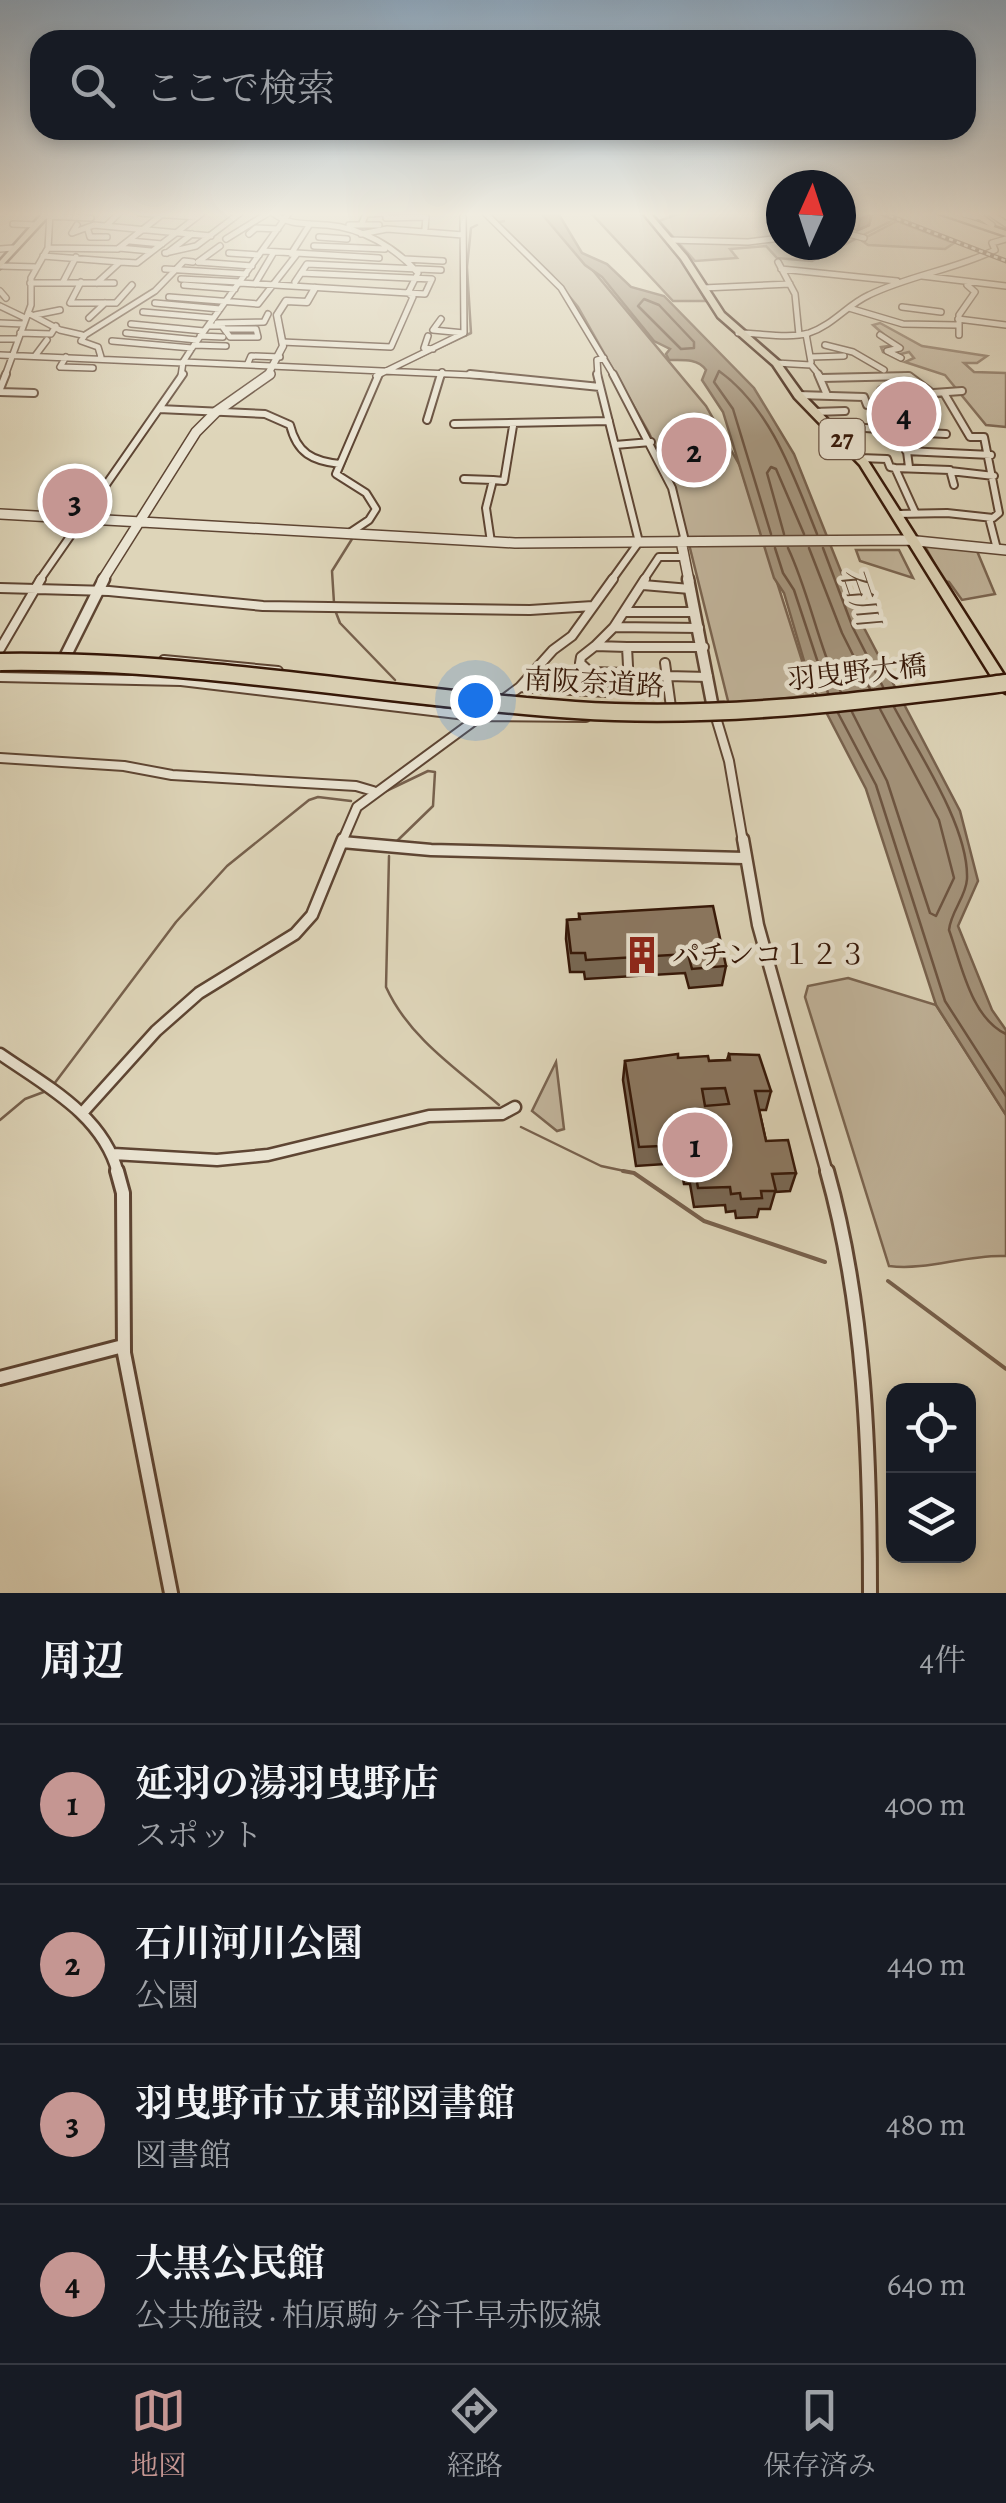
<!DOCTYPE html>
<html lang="ja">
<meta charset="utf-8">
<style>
:root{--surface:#171b24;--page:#20242c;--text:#f1f3f6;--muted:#9ea1a6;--line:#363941;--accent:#c59692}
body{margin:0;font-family:Alegreya,"Noto Serif JP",serif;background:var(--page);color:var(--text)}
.controls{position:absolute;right:30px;bottom:30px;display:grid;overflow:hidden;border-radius:20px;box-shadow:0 5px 15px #0003}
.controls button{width:90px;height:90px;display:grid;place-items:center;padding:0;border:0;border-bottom:2px solid var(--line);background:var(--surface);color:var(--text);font:50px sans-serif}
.compass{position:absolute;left:766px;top:170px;width:90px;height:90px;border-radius:50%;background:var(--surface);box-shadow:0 5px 15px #0003;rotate:3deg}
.you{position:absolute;left:475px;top:700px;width:35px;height:35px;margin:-25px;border:8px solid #fff;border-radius:50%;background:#1a73e8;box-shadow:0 0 0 15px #1a73e833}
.badge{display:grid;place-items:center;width:65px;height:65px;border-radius:50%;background:var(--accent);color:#111;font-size:32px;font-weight:700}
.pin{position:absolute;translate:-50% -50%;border:5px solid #fff;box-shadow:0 2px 10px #0006}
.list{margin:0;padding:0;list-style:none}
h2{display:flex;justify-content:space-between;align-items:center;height:130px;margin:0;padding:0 40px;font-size:42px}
h2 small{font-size:32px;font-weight:400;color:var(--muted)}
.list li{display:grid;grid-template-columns:65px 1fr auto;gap:30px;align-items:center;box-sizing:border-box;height:160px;padding:0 40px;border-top:2px solid var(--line)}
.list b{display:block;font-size:38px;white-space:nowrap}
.list p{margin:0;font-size:32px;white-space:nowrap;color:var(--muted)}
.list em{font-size:32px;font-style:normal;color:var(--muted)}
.icon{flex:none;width:55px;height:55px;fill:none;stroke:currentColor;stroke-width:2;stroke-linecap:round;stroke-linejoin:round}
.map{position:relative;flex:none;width:1006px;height:1593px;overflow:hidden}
.search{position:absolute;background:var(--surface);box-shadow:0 5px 15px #0003;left:30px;right:30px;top:30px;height:110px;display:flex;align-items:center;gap:25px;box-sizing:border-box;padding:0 35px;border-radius:30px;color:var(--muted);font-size:38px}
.sheet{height:770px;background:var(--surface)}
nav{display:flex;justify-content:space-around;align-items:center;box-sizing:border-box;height:140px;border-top:2px solid var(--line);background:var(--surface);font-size:28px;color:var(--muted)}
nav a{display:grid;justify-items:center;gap:5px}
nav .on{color:var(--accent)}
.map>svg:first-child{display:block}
.green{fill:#c1b49b;stroke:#7a6450;stroke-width:2.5}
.water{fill:#a4947c;stroke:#77614d;stroke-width:2.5}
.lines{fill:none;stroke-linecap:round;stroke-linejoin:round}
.shore{stroke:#6c5441;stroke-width:2.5}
.stream-far1{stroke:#77614d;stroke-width:2.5}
.stream{stroke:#77614d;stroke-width:4}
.minor-far4-casing{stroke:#5e4533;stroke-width:8}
.minor-far3-casing{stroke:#5e4533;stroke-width:10}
.minor-far2-casing{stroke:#5e4533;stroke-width:12}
.minor-far1-casing{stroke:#5e4533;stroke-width:15}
.minor-casing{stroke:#5e4533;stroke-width:18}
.tertiary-far2-casing{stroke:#5e4533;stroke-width:9}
.tertiary-far1-casing{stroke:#5e4533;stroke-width:12}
.tertiary-casing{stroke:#5e4533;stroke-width:15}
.primary-casing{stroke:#331506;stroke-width:5}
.trunk-casing{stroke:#331506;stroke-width:5}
.minor-far4{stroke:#eae4d2;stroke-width:5}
.minor-far3{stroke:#eae4d2;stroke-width:6}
.minor-far2{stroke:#eae4d2;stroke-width:8}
.minor-far1{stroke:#eae4d2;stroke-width:10}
.minor{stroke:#eae4d2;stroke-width:12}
.tertiary-far2{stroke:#eae4d2;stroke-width:6}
.tertiary-far1{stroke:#eae4d2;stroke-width:9}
.tertiary{stroke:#eae4d2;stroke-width:10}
.primary{fill:#ded5b9;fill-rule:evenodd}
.trunk{fill:#ded5b9;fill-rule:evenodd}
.rail-casing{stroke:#331506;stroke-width:5}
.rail{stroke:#eae4d2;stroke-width:2.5;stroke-dasharray:4;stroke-linecap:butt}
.motorway-bridge-casing{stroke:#331506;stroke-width:21;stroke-linecap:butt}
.motorway-bridge{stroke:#ded5b9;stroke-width:16}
.wall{fill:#786855;stroke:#331506;stroke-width:2.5}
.shaded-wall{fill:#625545;stroke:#331506;stroke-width:2.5}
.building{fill:#8c7963;stroke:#331506;stroke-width:2.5;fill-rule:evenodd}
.labels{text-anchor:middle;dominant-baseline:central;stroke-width:9;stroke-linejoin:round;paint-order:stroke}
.shield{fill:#eae4d2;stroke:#6a5343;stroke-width:2.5}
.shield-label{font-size:25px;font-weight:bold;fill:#331506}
.street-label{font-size:28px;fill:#331506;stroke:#eae4d2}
.poi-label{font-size:28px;fill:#331506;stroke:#eae4d2;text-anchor:start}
.water-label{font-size:30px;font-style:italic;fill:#604835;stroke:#eae4d2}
</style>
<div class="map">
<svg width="1006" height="1593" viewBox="0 0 1006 1593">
<rect width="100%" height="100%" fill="#ded5b9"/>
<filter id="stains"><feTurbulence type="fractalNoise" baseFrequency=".002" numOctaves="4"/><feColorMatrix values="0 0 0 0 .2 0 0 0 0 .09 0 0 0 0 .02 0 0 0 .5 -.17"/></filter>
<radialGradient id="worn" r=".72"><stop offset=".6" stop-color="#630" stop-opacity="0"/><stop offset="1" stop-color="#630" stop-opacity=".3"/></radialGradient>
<path class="green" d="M488,213H545L706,406L740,466L813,695L729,705L676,492L649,433L578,307L552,275Z
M591,213H644L686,265L706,301H673Z
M680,213H781V245H841V213H878L893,220L812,261L777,258L766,246L730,249L737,258L695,261L659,221Z
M897,221L954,243L945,249L868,245L861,240Z
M880,323L922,346L987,356L977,363H964L974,372L1006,373V427L986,425L945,375L905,362L914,358L909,352L893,356L883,352L881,347L896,345L873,325Z
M925,546L977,551L995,594L962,600L949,582L944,581Z
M856,550H899L913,578L860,561Z
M848,978L936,1005L1006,1115V1256C966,1254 928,1271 889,1266L805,997L808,986Z
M556,1062L564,1129L557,1131L532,1111Z"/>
<path class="water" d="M541,213H558L582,253L607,264L631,287L664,296L754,388L794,454L862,624L960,811L978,881L958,926L992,1010L1006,1030V1115L936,1005L866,789L810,681L784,593L774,578L723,412L702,380L706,370C698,358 682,360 669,360L666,354L670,349L654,341L602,277L585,265Z"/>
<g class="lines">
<path class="shore" d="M644,299L659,305L694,342V348L681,349L638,306Z
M771,534L733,409L714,382L719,371C771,408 794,477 817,534
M784,534L767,473L771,467L776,469L804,534
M775,548L783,573L794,590L828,693
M788,548C810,595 818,646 841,692
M809,548L842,633L870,689
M823,548L853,628L883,687
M894,707C918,752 969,827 967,879C966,897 951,911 949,930C961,963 971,1018 1006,1034
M852,712L887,781L930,913L936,916L954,878L939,820L880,709
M838,713L876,785L945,1001L1006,1096"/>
<path class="stream-far1" d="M500,222L504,221
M403,365L471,333L467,267L471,228L477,225
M341,472L349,452
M369,493L379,508L372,520
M334,603L332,571L352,539
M335,610L340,623L395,680
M382,793L428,771L435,772L433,806L397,841
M389,856L386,987C409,1038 458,1070 499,1105
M54,1084L176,922L227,866L309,800L318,797L351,801
M0,1120L25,1099L49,1090
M521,1127L601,1166L634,1173"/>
<path class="stream" d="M623,1171L634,1173L704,1221L825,1262
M888,1281L1006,1369"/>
<g class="minor-far4-casing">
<path id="minor-far4" d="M140,213L197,217
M273,213C289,226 308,223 327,225C362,228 395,247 418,273L408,293L413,297L391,347L282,342
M485,213L561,288L614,376
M958,213L976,217
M975,213L992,225
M990,213L1006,224
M386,214V218L426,217L425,229
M46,216L91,218
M13,224L36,225
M77,225L72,233L94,225L211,236
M349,225H379
M361,225L366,214L387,213
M106,226L119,213
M88,230L90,237H107
M841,232L864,238
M249,234L256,228L278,229
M361,234L387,229L463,235
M319,237L347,239
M226,239L268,213
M669,240L748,242L781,238
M130,241L162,244
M314,246L385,249
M48,248L118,249
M119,248L151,251
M119,248L160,216
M0,249L13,248
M263,251L379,258
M165,253L196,246L240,213
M167,253L192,234
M229,253L259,255
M291,254L310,224
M43,256L120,262
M405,259L443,261
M198,262L252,266
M198,262L220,246
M778,262L795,294L799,335
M0,266L37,267
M165,269L246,274
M781,269L897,281
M922,276L1006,286
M181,279L240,282
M63,282L76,257
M81,282L70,303H116L132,285
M295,282L307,264L441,270
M30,283H114
M97,283L120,262L137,263L202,213
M240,283L425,294L432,279L301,273
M255,284L274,252
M184,285L235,289
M703,288L790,284
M0,291L6,298
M169,297L258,304L297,254
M155,303L220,309
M0,306L25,318
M902,307L941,312
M849,308L903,324L957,325
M143,312L213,318
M28,313L60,330L82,335
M35,315L60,310
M89,318L105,303
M441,319L433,330L464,333
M958,319L1006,325
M0,323L23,324
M217,323L264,322L268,314
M131,324L204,331
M208,326H222L230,337H258L256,329H225
M20,333L51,334L56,326
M126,333L197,340
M738,333C759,333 789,339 809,333C833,325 847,305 869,295C910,275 954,270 995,250L992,243L1006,239
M806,334L811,362
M880,335L900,348L887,351L901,358
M959,335V315L975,292L967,285
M200,336L223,337
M428,336L424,348L433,349
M0,339H18
M112,341L192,348
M194,345L226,346
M825,345L853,352L884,370
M0,355L183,363
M35,356L47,340
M66,357L60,367L93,368
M101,357L98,347L81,341L85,335L155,291L184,261L193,262
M811,357L844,356
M183,362L494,376
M248,363L251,356L280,357
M776,363L811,365L820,376
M5,376L31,305V278L48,248L50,213
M181,376L183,362L192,348L289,213
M376,376L464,333L463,213
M441,376L442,372
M598,376L597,360L604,358
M904,376H909"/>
</g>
<g class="minor-far3-casing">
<path id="minor-far3" d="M470,374L600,387
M597,374L639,542L611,581
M613,374L672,488L685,541
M818,374L827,395
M822,378L909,376L933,394
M0,389L6,374
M881,390L891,391L903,421L909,467
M0,392L34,393
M798,395L864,397L867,405L933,403
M924,403L919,394L962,391
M159,409L265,414L290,425C297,453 312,461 340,464
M814,412L845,411
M427,420L441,374
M454,424L609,421
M826,425L905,431
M905,432L946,434
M615,445L651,442
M906,451L991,455
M860,458L887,459L890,467L895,468
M950,471L994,476
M464,479L493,480L486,508L491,542
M493,480L504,481L513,426
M915,512L895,468L950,470L954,485
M897,514L947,513L993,518L999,513L984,437H970L944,393
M989,518L997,549
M351,532L369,520L376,509L366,493L336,474L379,374
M39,581L183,374
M643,581L659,557H683"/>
</g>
<g class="minor-far2-casing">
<path id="minor-far2" d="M643,585L690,589
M0,588L109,591L263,606L530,610L593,606
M624,612H695
M614,627L699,628
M595,646L581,657L580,663L590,672L628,673
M627,647H704
M0,649L41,579
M164,660L278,671
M665,663L671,707
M667,676L708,677
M0,677L181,681L474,716L586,717
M520,687L606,692L629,685L627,647L595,646L614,627L645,579
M545,688L565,671
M714,711L729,761L743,842
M0,758L124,766L172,775L356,786L373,791
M342,842L357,807L520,687L553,650L572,636L613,579"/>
</g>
<g class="minor-far1-casing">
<path id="minor-far1" d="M743,839L758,925L827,1173
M342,842L431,850L744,858
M0,1054C46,1086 103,1115 118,1173
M83,1112L156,1031L199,993L295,934L312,915L343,839
M113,1154L217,1160L268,1155L429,1116L502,1114L515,1107"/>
</g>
<g class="minor-casing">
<path id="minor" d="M117,1171L123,1193L124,1353L171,1593
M827,1171C865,1306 870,1453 870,1593
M0,1378L123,1346"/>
</g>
<g class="tertiary-far2-casing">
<path id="tertiary-far2" d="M267,376L283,346L277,315L286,301L307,302L315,288"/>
</g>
<g class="tertiary-far1-casing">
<path id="tertiary-far1" d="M0,514L515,543L907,540L1006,550
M681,541L689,581
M102,581L196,432L216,412L270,374"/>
</g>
<g class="tertiary-casing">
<path id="tertiary" d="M688,579L713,708H724
M65,657L104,579"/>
</g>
<g class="primary-casing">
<path id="primary" d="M643,213H650L687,256L724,313L779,361L803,394L868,461L1006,678V693L999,689L860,465L795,398L773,365L718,317L681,259Z"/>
</g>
<g class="trunk-casing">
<path id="trunk" d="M43,213H51L0,268V261Z
M938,213H950L1006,231V236Z"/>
</g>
<use href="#minor-far4" class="minor-far4"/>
<use href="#minor-far3" class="minor-far3"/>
<use href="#minor-far2" class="minor-far2"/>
<use href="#minor-far1" class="minor-far1"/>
<use href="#minor" class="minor"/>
<use href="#tertiary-far2" class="tertiary-far2"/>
<use href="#tertiary-far1" class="tertiary-far1"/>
<use href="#tertiary" class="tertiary"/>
<use href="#primary" class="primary"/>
<use href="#trunk" class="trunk"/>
<g class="rail-casing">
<path id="rail" d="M882,213L1006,261"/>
</g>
<use href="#rail" class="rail"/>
<g class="motorway-bridge-casing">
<path id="motorway-bridge" d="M0,662C194,659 382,697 575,710C719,720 863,701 1006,683"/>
</g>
<use href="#motorway-bridge" class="motorway-bridge"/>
</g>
<path class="wall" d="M872,213L869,225L858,230L846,227L848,216Z
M579,914L726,966L722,985L689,988L685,973L585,979L584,972H570L566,939L567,920L579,919Z
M729,1054L771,1091L766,1110H759L766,1141L796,1173L790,1191L775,1192L770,1209H759L757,1217L736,1218L735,1211L726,1212L725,1205L694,1207L690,1184H684L680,1163L636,1166L623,1080L625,1061L678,1058L709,1061L727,1060Z"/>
<path class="shaded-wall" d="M872,213L869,225L858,230L860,219Z"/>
<path class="building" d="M853,213H872L860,219L848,216Z
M713,906L726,966L692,969L688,954L586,960L585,953H571L567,920L580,919L579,914Z
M678,1054V1058L708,1056L709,1061L730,1060L729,1054L759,1055L771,1091H755L766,1141L788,1140L796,1173L772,1174L776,1191H761L762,1198L741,1199L740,1193L731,1194L730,1187L698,1188L694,1165L688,1166L684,1145L639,1147L625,1061ZM725,1088L729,1104L705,1106L702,1089Z"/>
<linearGradient id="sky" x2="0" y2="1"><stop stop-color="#8da7bd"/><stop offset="0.49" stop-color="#f0ece0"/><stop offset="1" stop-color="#f0ece0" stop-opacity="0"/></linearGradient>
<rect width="1006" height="436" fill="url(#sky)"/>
<defs>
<g id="building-bare" transform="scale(3)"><path d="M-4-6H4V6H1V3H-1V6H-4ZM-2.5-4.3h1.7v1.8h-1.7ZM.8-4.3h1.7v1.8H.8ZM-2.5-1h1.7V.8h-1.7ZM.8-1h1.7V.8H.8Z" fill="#8f2418" stroke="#eae4d2" stroke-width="2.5" paint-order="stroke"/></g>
</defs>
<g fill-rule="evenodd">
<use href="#building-bare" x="642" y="955"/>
</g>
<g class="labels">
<rect class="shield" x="819.5" y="419" width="45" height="40" rx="8"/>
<g class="shield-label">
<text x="842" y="439">27</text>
</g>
<g class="street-label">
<text transform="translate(857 673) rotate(-6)">羽曳野大橋</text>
<text transform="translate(594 683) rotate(3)">南阪奈道路</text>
</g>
<g class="poi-label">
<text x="672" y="955">パチンコ１２３</text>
</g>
<g class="water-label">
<text transform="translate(860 597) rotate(71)">石川</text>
</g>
</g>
<rect width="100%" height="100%" filter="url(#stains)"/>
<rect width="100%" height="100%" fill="url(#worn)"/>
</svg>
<div class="controls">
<button><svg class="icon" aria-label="locate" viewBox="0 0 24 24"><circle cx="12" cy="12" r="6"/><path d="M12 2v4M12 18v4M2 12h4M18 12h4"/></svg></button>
<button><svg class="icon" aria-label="layers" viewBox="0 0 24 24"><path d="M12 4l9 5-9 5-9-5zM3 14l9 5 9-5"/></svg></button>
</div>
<svg class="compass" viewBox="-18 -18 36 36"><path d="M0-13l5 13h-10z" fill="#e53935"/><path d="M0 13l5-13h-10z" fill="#9ea1a6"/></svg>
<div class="you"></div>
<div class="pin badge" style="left:695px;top:1145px">1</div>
<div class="pin badge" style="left:694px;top:450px">2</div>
<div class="pin badge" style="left:75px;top:501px">3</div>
<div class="pin badge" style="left:904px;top:414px">4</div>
<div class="search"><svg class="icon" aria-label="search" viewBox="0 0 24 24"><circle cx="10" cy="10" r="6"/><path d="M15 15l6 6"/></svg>ここで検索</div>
</div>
<section class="sheet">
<h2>周辺<small>4件</small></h2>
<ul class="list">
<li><span class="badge">1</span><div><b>延羽の湯羽曳野店</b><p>スポット</p></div><em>400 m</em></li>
<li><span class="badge">2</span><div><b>石川河川公園</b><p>公園</p></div><em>440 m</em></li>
<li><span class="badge">3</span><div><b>羽曳野市立東部図書館</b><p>図書館</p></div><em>480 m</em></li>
<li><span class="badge">4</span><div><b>大黒公民館</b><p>公共施設 · 柏原駒ヶ谷千早赤阪線</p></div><em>640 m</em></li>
</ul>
</section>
<nav>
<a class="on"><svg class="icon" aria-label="map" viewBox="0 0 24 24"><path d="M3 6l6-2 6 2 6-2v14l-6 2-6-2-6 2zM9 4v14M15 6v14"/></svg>地図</a>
<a><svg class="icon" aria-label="directions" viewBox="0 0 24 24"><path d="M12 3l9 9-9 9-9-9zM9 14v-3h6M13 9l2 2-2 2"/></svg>経路</a>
<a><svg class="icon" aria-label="saved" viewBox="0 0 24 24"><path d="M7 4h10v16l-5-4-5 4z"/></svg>保存済み</a>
</nav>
